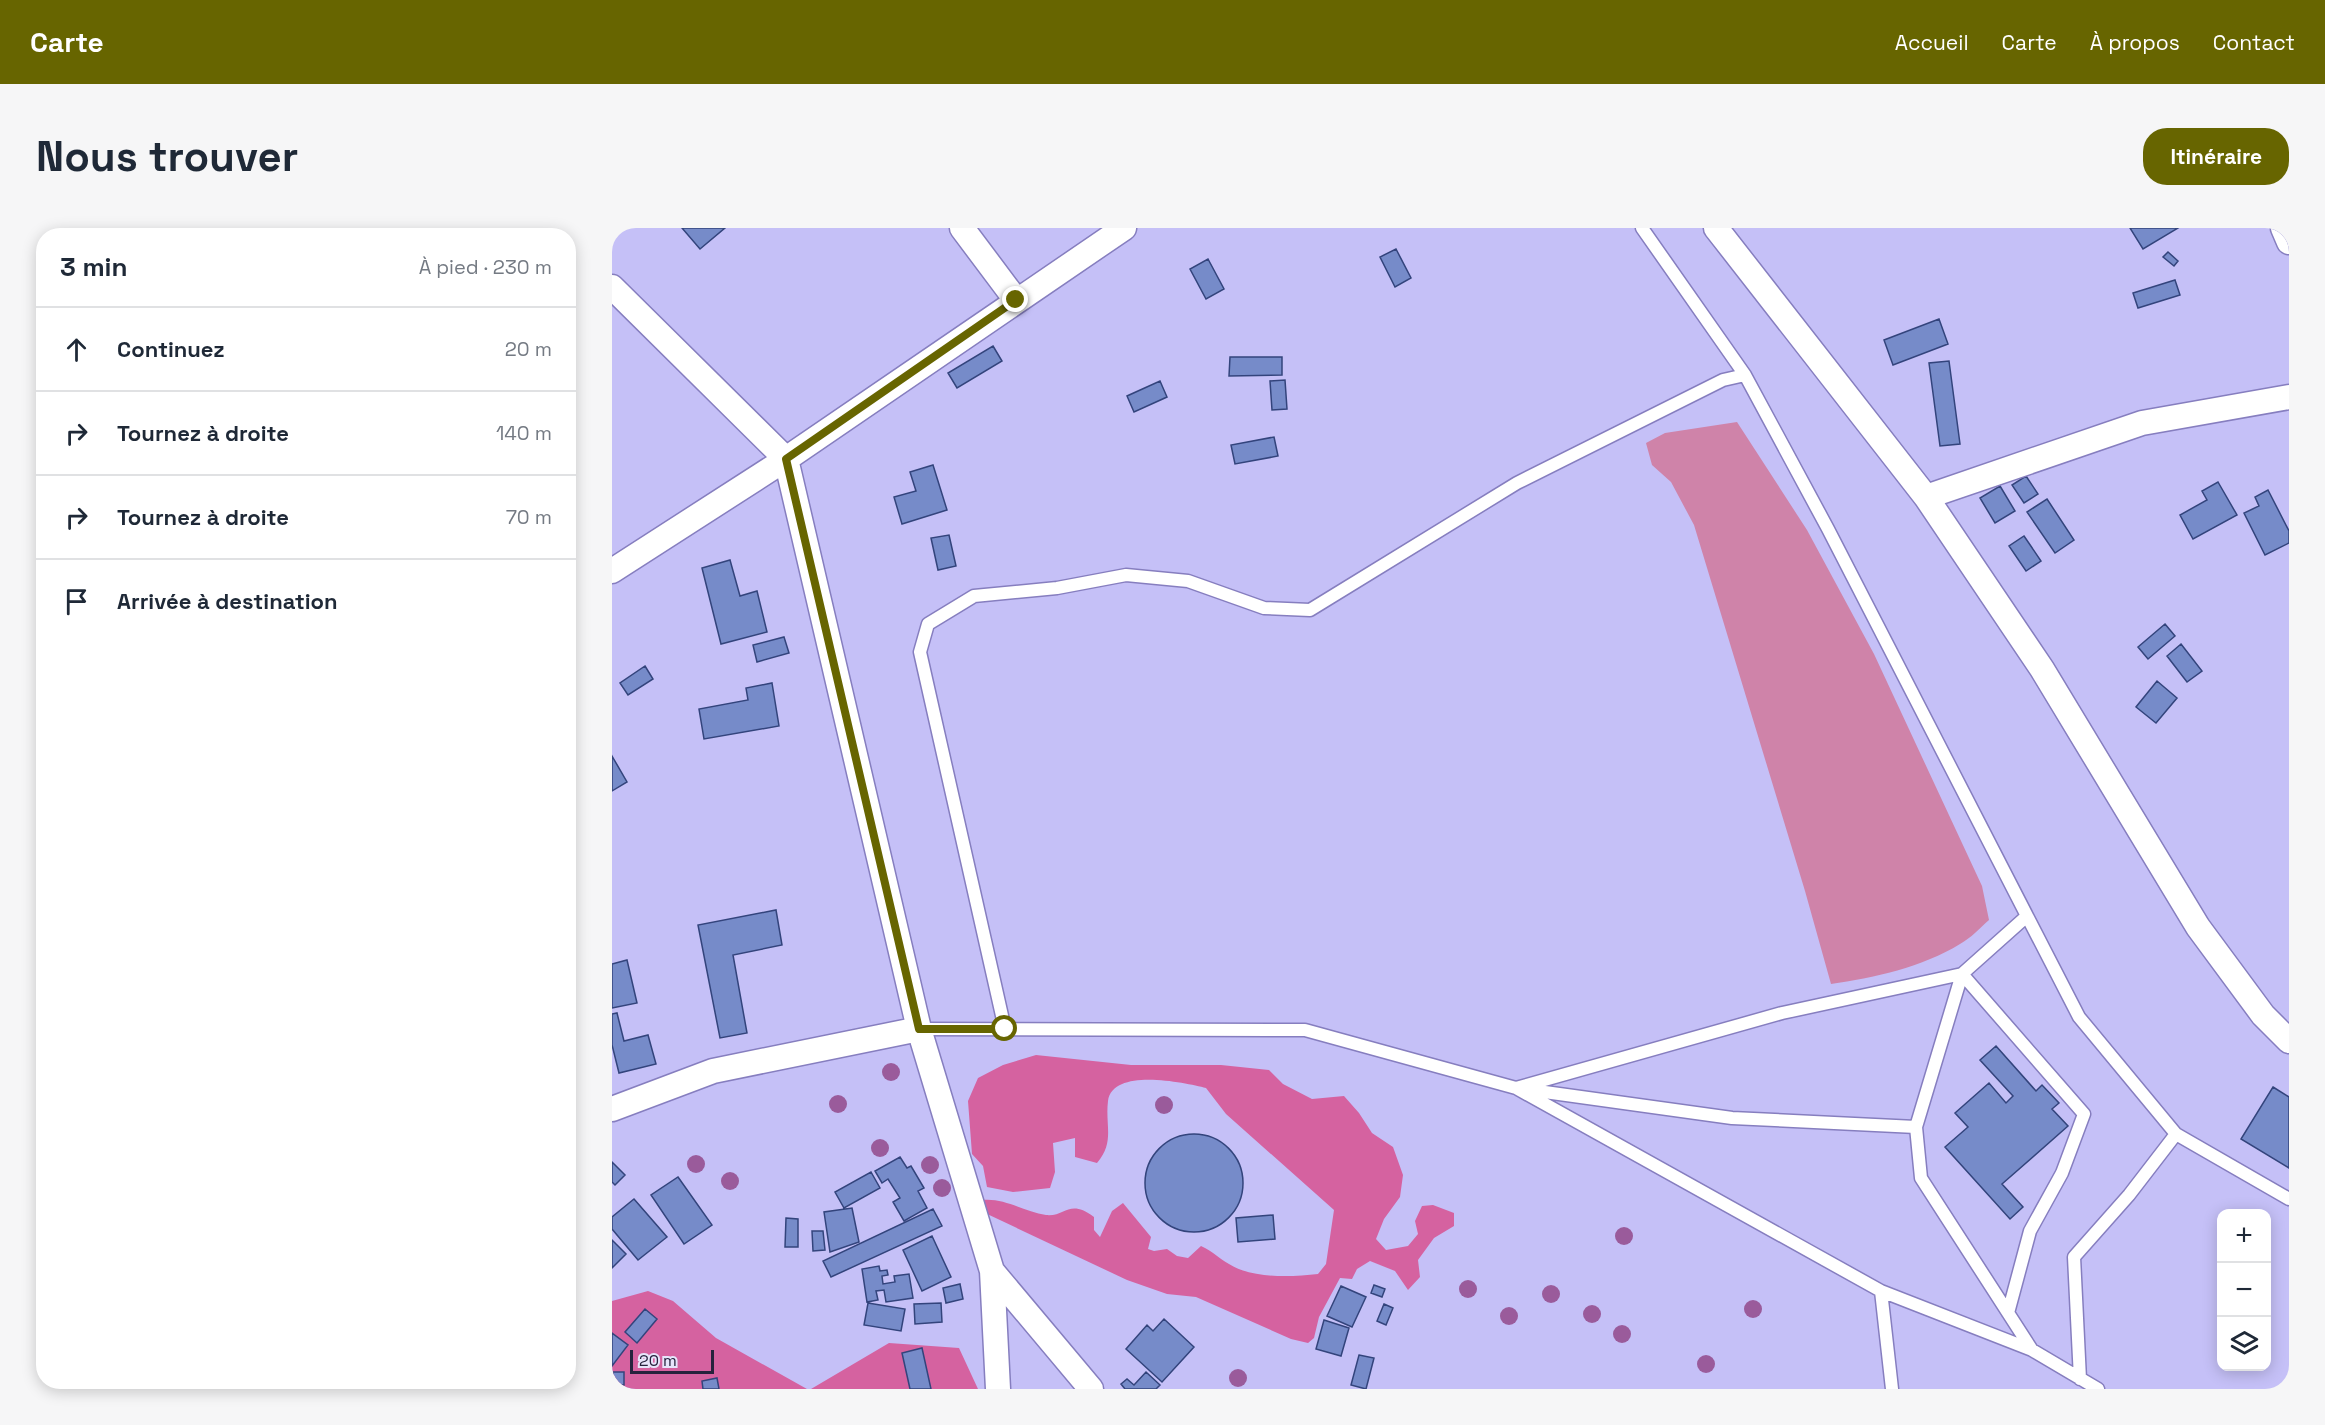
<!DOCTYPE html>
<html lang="fr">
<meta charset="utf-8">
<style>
:root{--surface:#fff;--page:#f6f6f7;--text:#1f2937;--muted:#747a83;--line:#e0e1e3;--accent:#676500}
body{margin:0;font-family:"Space Grotesk",sans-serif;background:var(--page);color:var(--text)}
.controls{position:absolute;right:18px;bottom:18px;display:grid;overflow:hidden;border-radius:12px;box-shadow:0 3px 15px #0003}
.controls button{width:54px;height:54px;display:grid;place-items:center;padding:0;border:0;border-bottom:2px solid var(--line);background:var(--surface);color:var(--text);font:30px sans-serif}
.scale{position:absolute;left:18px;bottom:15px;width:84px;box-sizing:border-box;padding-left:6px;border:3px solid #26223d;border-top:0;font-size:16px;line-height:21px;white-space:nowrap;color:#26223d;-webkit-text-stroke:4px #e7e5fb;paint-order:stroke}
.stop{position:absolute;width:18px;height:18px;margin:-14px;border:4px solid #676500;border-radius:50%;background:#fff}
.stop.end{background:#676500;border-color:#fff;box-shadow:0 2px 6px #0008}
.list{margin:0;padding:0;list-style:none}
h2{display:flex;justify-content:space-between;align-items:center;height:78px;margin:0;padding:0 24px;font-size:26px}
h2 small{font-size:20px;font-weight:400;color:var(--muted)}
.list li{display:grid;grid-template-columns:39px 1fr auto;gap:18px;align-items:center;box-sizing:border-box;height:84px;padding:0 24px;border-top:2px solid var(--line)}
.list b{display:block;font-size:22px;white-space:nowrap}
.list em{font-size:20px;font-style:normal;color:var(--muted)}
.icon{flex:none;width:33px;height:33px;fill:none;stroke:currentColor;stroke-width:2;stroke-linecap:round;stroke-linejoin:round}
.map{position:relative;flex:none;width:1677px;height:1161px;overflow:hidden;border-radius:24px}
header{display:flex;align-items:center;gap:36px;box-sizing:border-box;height:84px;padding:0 30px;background:var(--accent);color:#fff}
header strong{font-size:28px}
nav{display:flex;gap:33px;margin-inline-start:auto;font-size:21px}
.intro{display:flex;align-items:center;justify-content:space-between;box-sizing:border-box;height:144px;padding:0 36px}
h1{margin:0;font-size:42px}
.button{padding:15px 27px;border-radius:24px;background:var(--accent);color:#fff;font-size:21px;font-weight:700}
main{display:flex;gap:36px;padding:0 36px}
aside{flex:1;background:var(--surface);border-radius:24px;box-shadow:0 3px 15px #0003}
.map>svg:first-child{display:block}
.green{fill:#cf83a9}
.forest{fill:#d562a0}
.building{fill:#768bc9;stroke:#33447c;stroke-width:1.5}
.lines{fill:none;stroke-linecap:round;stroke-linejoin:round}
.lane-casing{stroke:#867ebf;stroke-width:15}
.street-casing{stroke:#867ebf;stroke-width:27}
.lane{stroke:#fff;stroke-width:12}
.street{stroke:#fff;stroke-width:24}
.tree{fill:#9a5b9b}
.route{stroke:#676500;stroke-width:8}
</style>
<header>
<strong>Carte</strong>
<nav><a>Accueil</a><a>Carte</a><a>À propos</a><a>Contact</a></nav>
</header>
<div class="intro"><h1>Nous trouver</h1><a class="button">Itinéraire</a></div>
<main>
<aside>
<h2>3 min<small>À pied · 230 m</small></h2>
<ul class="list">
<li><svg class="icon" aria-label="ahead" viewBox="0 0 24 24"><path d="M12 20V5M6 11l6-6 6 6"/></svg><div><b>Continuez</b></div><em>20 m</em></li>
<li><svg class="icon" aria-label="right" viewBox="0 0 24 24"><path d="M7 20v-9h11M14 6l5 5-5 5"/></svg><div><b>Tournez à droite</b></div><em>140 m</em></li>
<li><svg class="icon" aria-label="right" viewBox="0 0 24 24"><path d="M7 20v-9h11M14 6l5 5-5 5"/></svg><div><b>Tournez à droite</b></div><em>70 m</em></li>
<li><svg class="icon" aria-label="arrive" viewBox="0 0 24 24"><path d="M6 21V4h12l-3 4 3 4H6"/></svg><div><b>Arrivée à destination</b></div></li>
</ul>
</aside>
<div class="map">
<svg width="1677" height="1161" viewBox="0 0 1677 1161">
<rect width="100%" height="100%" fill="#c5c0f7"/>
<path class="green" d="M1125,194L1195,302L1262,426L1370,658L1377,692C1368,700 1359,710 1348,716C1311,739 1261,750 1219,756L1193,663L1082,297L1059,254L1040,237L1034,215L1053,205Z"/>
<path class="forest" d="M424,827L519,837H609L657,842L671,856L700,871L732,868L747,885L760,905L781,919L791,947L788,969L772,991L764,1011L774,1022L796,1018L806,1006L803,993L810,978L821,977L842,985V998L822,1010L806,1032L808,1049L796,1062L783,1043L758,1033L745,1041L740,1051L728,1050L707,1089L702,1110L696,1115L679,1111L584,1069L555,1066L515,1052L373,985L371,972C393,970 413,984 434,987C454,989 457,970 482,989V1002L488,1009L500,983L511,975L539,1009L536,1021L542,1023L555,1021L565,1028L576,1030L589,1018C602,1024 606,1030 617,1036C641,1051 679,1049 706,1046L714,1036L722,982L614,886L594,860C573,855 501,839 496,873C493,898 503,914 485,935L463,929V910L441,915L443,944L438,960L401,964L375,959L371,938L360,926L356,873L366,850L391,837Z
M36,1063L61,1073L104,1110L195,1161H0V1073Z
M277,1115L347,1120L366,1161H199Z"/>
<path class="building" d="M70,0H113L88,21Z
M1518,0H1566L1531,21Z
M784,21L799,50L783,59L768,29Z
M1556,24L1566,33L1562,38L1551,29Z
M596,31L612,61L594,71L578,41Z
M1563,52L1568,67L1526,80L1521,65Z
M1327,91L1336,116L1281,137L1272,112Z
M381,118L390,133L345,160L336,145Z
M618,129H670V147L617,148Z
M1337,133L1348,216L1328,218L1317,135Z
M673,152L675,181L660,182L658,153Z
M548,153L555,169L522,184L515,168Z
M662,209L666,228L623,236L619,217Z
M321,237L335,282L290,296L282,269L304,263L298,244Z
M1414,248L1426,266L1412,275L1400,257Z
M1606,254L1625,287L1581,311L1568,287L1595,272L1590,263Z
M1388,258L1403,283L1383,295L1368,270Z
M1656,262L1677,303V315L1653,327L1632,285L1647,278L1643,269Z
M1435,271L1462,312L1443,325L1415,284Z
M337,307L344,338L326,342L319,310Z
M1412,308L1429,333L1414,343L1397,318Z
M118,332L128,368L145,363L155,404L109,416L90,340Z
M1553,396L1563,408L1536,431L1526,419Z
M172,409L177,425L145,434L141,417Z
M1569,416L1590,443L1575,454L1555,428Z
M33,438L41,451L16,467L8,455Z
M1545,453L1565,470L1544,495L1524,479Z
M160,455L167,498L92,511L87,481L136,472L134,460Z
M0,528L15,554L0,563Z
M164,682L170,717L121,727L135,805L108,810L86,697Z
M15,732L25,775L0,780V736Z
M5,785L12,813L36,807L44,836L7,845L0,817V786Z
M1384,818L1424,863L1430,857L1447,875L1440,881L1456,898L1390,956L1411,979L1398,991L1333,919L1356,899L1343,885L1377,855L1394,875L1401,868L1368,832Z
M1661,859L1677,869V940L1629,911Z
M533 955a49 49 0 1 1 98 0a49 49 0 1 1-98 0Z
M288,929L295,940L299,938L312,960L306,963L315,980L292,993L281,974L288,970L276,951L270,955L263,943Z
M0,934L13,947L3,957L0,954Z
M259,944L268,960L232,980L223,964Z
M66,949L100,997L72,1016L39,967Z
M22,971L55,1009L26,1032L0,1001V989Z
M240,980L247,1014L218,1024L212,984Z
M321,981L330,998L219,1049L211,1033Z
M661,987L663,1011L626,1014L624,990Z
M174,990L186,991V1019H173Z
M200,1003H211L213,1022L201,1023Z
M320,1008L339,1049L310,1063L291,1022Z
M0,1012L14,1026L0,1040Z
M267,1038L268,1043L275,1042L276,1047L270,1048L271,1056L283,1054L282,1048L297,1046L301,1070L274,1074L272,1062L264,1063L266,1072L255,1074L250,1041Z
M348,1056L351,1071L334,1075L331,1060Z
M762,1057L773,1061L770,1069L759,1065Z
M729,1058L754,1069L740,1099L715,1088Z
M256,1075L293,1081L289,1103L252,1097Z
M329,1075L330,1094L303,1096L302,1076Z
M772,1076L781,1080L774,1097L765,1093Z
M33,1081L45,1091L25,1115L13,1104Z
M552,1091L582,1119L550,1154L514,1121L535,1097L541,1103Z
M712,1092L737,1100L729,1128L704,1121Z
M0,1105L16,1117L0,1138Z
M310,1120L319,1161H298L290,1125Z
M747,1127L762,1130L754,1161L739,1157Z
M1,1144H12V1157H1Z
M534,1144L548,1157L544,1161H513L509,1156L515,1151L522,1157Z
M105,1150L107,1161H91L90,1153Z"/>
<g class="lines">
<g class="lane-casing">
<path id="lane" d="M1030,0L1133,147L1216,301L1467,789L1564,906L1677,971
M307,801L693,802L904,860L1170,785L1350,746L1415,688
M393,801L308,424L316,396L362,368L445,360L514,347L576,353L652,380L698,382L905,255L1111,152L1133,147
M904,860L1269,1063L1420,1122L1486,1161
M911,861L1120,890L1304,899
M1269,1063L1280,1161
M1396,1085L1418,1003L1450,945L1472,886L1350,746L1304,899L1309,950L1420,1122
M1468,1151L1462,1029L1517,967L1564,906"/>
</g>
<g class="street-casing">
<path id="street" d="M350,0L404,72
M1104,0L1314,269L1430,441L1586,699L1651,787L1677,813
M1671,0L1677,14
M0,59L174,231L307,801L380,1043L386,1161
M1314,269L1530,195L1677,169
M0,343L174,231L512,0
M0,881L101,843L307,801
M380,1043L479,1161"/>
</g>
<use href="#lane" class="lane"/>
<use href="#street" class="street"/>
</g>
<g class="tree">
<circle cx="279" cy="844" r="9"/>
<circle cx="226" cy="876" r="9"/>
<circle cx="552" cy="877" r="9"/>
<circle cx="268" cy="920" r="9"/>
<circle cx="84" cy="936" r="9"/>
<circle cx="318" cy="937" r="9"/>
<circle cx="118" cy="953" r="9"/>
<circle cx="330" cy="960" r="9"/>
<circle cx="1012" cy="1008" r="9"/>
<circle cx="856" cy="1061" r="9"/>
<circle cx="939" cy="1066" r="9"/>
<circle cx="1141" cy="1081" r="9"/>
<circle cx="980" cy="1086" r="9"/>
<circle cx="897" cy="1088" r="9"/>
<circle cx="1010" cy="1106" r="9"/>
<circle cx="1094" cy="1136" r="9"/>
<circle cx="626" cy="1150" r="9"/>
</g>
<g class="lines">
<path class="route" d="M393,801H307L174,231L404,72"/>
</g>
</svg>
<div class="controls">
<button>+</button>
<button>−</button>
<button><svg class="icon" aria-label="layers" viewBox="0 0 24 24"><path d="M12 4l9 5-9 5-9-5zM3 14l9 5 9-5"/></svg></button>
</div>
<div class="scale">20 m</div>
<div class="stop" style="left:393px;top:801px"></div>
<div class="stop end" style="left:404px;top:72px"></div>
</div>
</main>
